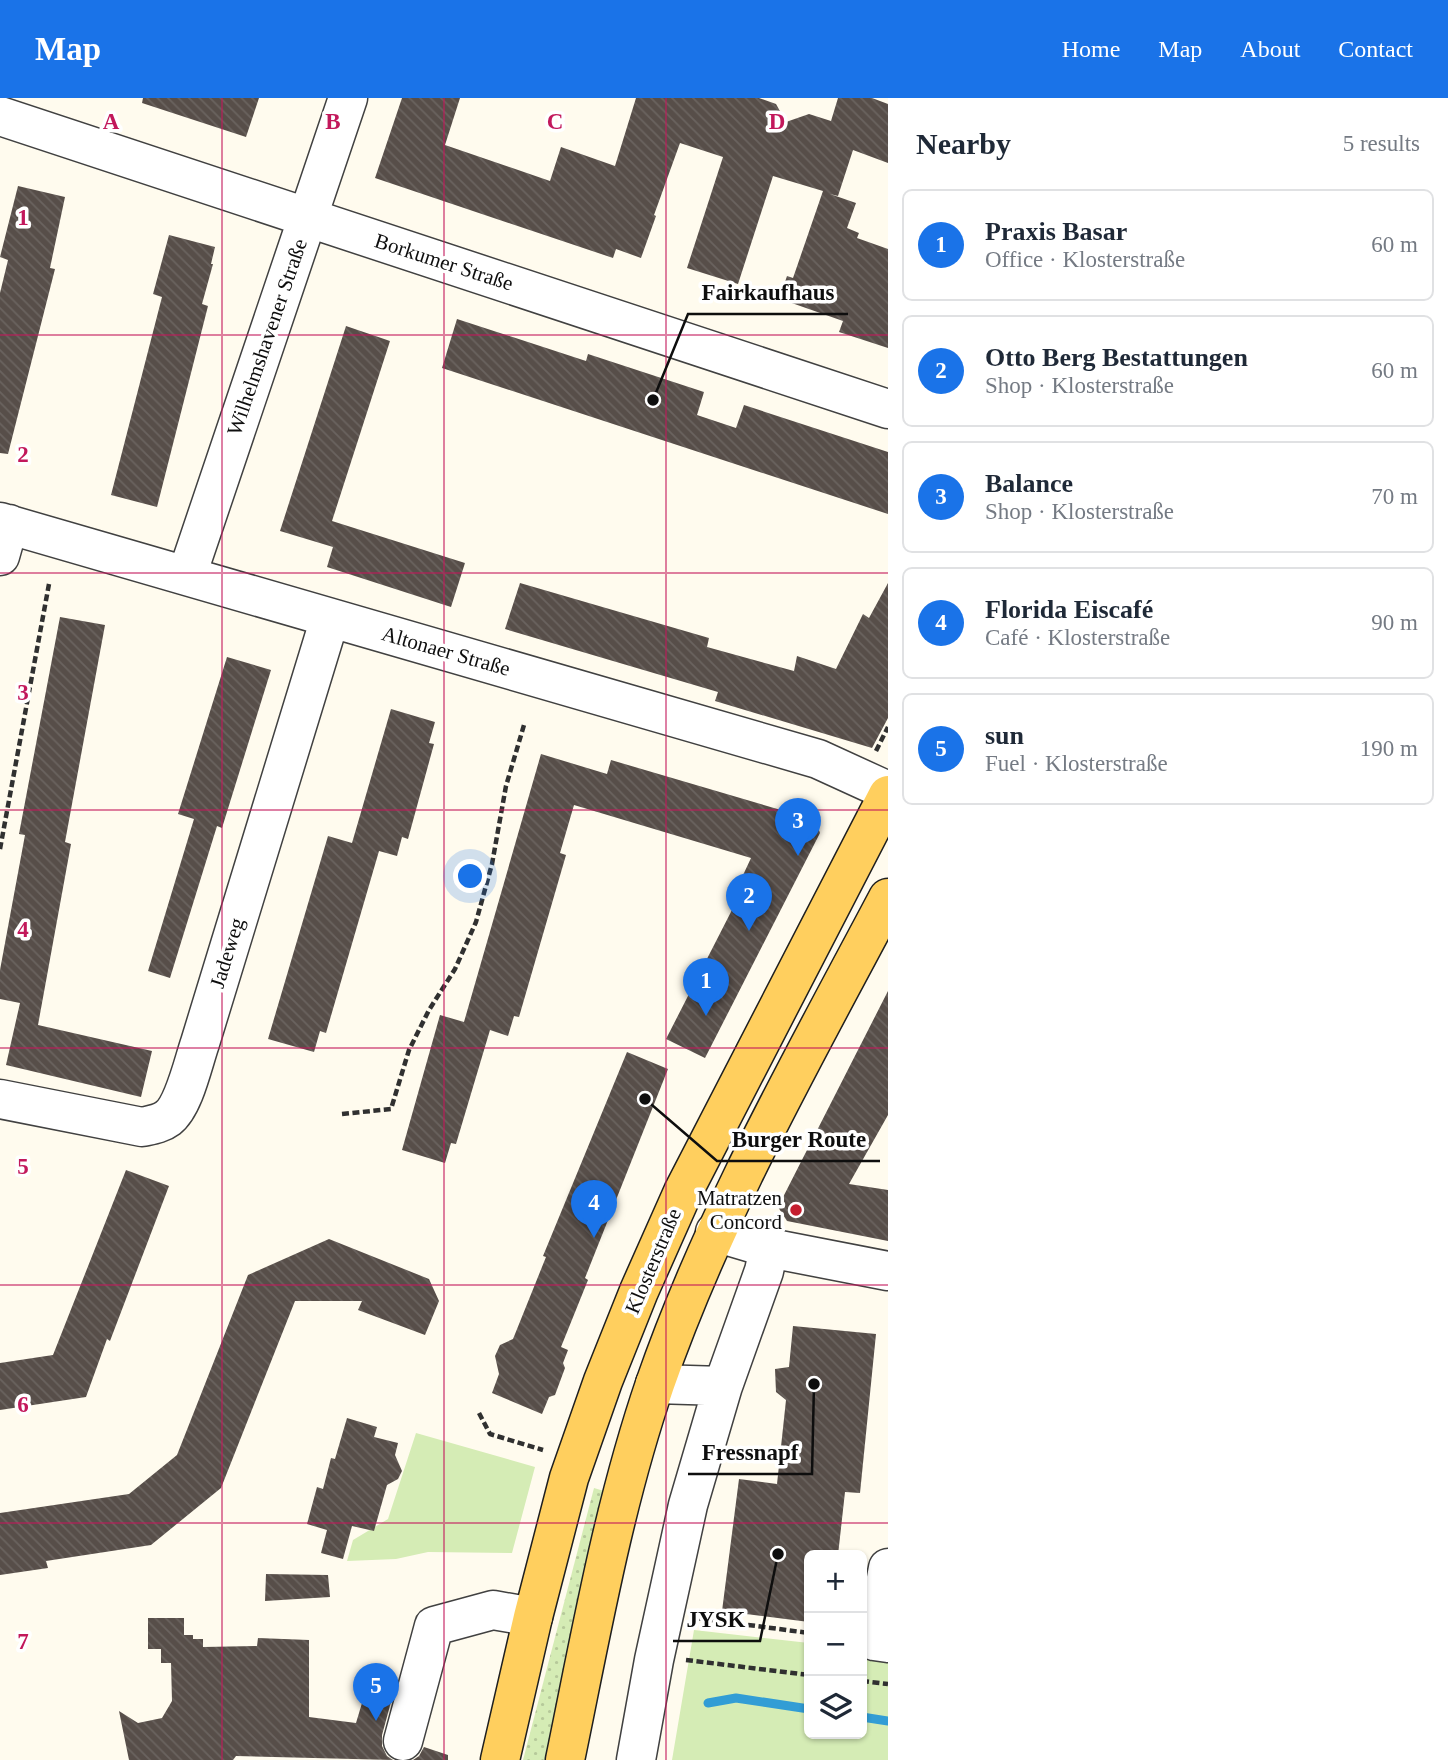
<!DOCTYPE html>
<meta charset="utf-8">
<style>
:root{--surface:#fff;--page:#f2f2f3;--text:#1f2937;--muted:#747a83;--line:#e0e1e3;--accent:#1a73e8}
body{margin:0;font-family:"Times New Roman",serif;background:var(--page);color:var(--text)}
.controls{position:absolute;right:21px;bottom:21px;display:grid;overflow:hidden;border-radius:10px;box-shadow:0 2px 5px #0004}
.controls button{width:63px;height:63px;display:grid;place-items:center;padding:0;border:0;border-bottom:2px solid var(--line);background:var(--surface);color:var(--text);font:35px sans-serif}
.you{position:absolute;left:471px;top:779px;width:24px;height:24px;margin:-18px;border:5px solid #fff;border-radius:50%;background:#1a73e8;box-shadow:0 0 0 10px #1a73e833}
.badge{display:grid;place-items:center;width:46px;height:46px;border-radius:50%;background:var(--accent);color:#fff;font-size:23px;font-weight:700}
.pin{position:absolute;translate:-50% -58px;filter:drop-shadow(0 2px 4px #0008)}
.pin::after{content:'';position:absolute;top:37px;width:24px;height:21px;background:inherit;clip-path:polygon(0 0,100% 0,50% 100%)}
.list{margin:0;padding:0;list-style:none}
h2{display:flex;justify-content:space-between;align-items:center;height:91px;margin:0;padding:0 28px;font-size:30px}
h2 small{font-size:23px;font-weight:400;color:var(--muted)}
.list li{display:grid;grid-template-columns:46px 1fr auto;gap:21px;align-items:center;box-sizing:border-box;height:112px;margin:0 14px 14px;padding:0 14px;border:2px solid var(--line);border-radius:10px}
.list b{display:block;font-size:26px;white-space:nowrap}
.list p{margin:0;font-size:23px;white-space:nowrap;color:var(--muted)}
.list em{font-size:23px;font-style:normal;color:var(--muted)}
.icon{flex:none;width:38px;height:38px;fill:none;stroke:currentColor;stroke-width:2;stroke-linecap:round;stroke-linejoin:round}
.map{position:relative;flex:none;width:888px;height:1662px;overflow:hidden}
header{display:flex;align-items:center;gap:42px;box-sizing:border-box;height:98px;padding:0 35px;background:var(--accent);color:#fff}
header strong{font-size:33px}
nav{display:flex;gap:38px;margin-inline-start:auto;font-size:24px}
main{display:flex}
aside{flex:1;background:var(--surface)}
.map>svg:first-child{display:block}
.grass{fill:url(#grass-dots)}
.park{fill:#d5ecb5}
.lines{fill:none;stroke-linecap:round;stroke-linejoin:round}
.stream{stroke:#329dd5;stroke-width:9}
.building{fill:url(#building-back-hatch)}
.minor-casing{stroke:#414141;stroke-width:41}
.major-casing{stroke:#1f1f1f;stroke-width:41}
.path{stroke:#303030;stroke-width:4.5;stroke-dasharray:7 3.5;stroke-linecap:butt}
.minor{stroke:#fff;stroke-width:38}
.major{stroke:#ffcf5e;stroke-width:38}
.grid{fill:none;stroke:#c2185b;stroke-width:2;stroke-opacity:0.55}
.poi-dot{fill:#c51e2f;stroke:#fff;stroke-width:2.5}
.labels{text-anchor:middle;dominant-baseline:central;stroke-width:7;stroke-linejoin:round;paint-order:stroke}
.street-label{font-size:21px;fill:#0e0e0e;stroke:#fff}
.poi-label{font-size:21px;fill:#0e0e0e;stroke:#fff;text-anchor:end}
.grid-label{font-size:23px;text-anchor:middle;font-weight:bold;fill:#c2185b;stroke:#fff;stroke-width:7;stroke-linejoin:round;paint-order:stroke}
.leader{fill:none;stroke:#0e0e0e;stroke-width:2.5}
.callout-dot{fill:#0e0e0e;stroke:#fff;stroke-width:2.5}
.callout-label{font-size:23px;text-anchor:middle;font-weight:bold;fill:#0e0e0e;stroke:#fff;stroke-width:7;stroke-linejoin:round;paint-order:stroke}
</style>
<header>
<strong>Map</strong>
<nav><a>Home</a><a>Map</a><a>About</a><a>Contact</a></nav>
</header>
<main>
<div class="map">
<svg width="888" height="1662" viewBox="0 0 888 1662">
<defs>
<pattern id="grass-dots" width="8" height="8" patternUnits="userSpaceOnUse" patternTransform="scale(1.75)"><rect width="8" height="8" fill="#d5ecb5"/><path d="M2 2h.1M6 6h.1" fill="none" stroke="#b6c99a" stroke-width="1.8" stroke-linecap="round"/></pattern>
<pattern id="building-back-hatch" width="6" height="6" patternUnits="userSpaceOnUse" patternTransform="scale(1.75)"><rect width="6" height="6" fill="#574e49"/><path d="M-1 5l2 2M0 0l6 6M5-1l2 2" fill="none" stroke="#6a635f"/></pattern>
</defs>
<rect width="100%" height="100%" fill="#fffbee"/>
<path class="grass" d="M594,1390L604,1393L548,1662H523Z"/>
<path class="park" d="M416,1335L535,1369L512,1455L428,1454L396,1461L347,1463L353,1442L388,1421Z
M694,1532L809,1545V1636H862V1551L888,1554V1662H672Z"/>
<g class="lines">
<path class="stream" d="M708,1605L736,1600L809,1611
M862,1619L888,1623"/>
</g>
<path class="building" d="M143,0H259L246,39L142,5Z
M402,0H460L445,47L550,83L561,49L615,68L636,0H759L776,6L786,24L809,16L831,23L838,0H872L888,6V65L853,52L838,98L830,96L856,105L847,130L859,135L857,140L888,151V250L839,234L843,223L786,203L787,201L780,199L787,178L793,180L823,93L773,78L738,186L687,170L723,59L680,45L654,117L656,118L641,160L616,151L613,160L375,80Z
M18,88L65,99L50,170L55,171L8,356L0,355V195L8,162L0,159Z
M169,137L215,149L211,166H213L202,206L208,208L157,409L111,397L162,199L153,196Z
M457,221L586,263L588,256L704,294L697,317L736,330L744,307L888,354V416L442,270Z
M346,228L390,243L332,423L465,465L451,509L327,469L333,449L280,433Z
M520,485L709,540L707,549L794,573L797,558L836,571L863,516L869,520L888,485V620L872,650L715,603L718,594L505,531Z
M60,519L105,527L65,744L71,746L38,927L152,953L141,999L6,967L20,905L0,901V872L25,737L19,736Z
M227,559L271,572L222,730L217,728L170,880L148,873L194,721L178,716Z
M391,611L435,624L429,645L434,646L408,741L402,739L397,758L379,753L326,935L320,933L314,954L268,941L328,738L352,745Z
M541,656L607,676L611,662L815,722L820,735L705,960L666,941L734,808L730,805L751,760L574,707L560,755L566,757L519,919L514,918L508,938L490,932L456,1046L451,1045L445,1065L402,1052L440,917L464,924Z
M888,893V1017L849,1086L888,1092V1143L787,1123L778,1109Z
M627,954L668,971L585,1180L588,1182L561,1249L568,1252L563,1265L565,1270L555,1297L549,1299L542,1316L492,1295L499,1276L495,1258L500,1247L513,1241L546,1159L543,1158Z
M126,1072L169,1088L110,1243L107,1241L86,1299L0,1312V1265L53,1257Z
M329,1141L429,1181L439,1203L425,1237L358,1212L362,1203H295L221,1390L151,1447L46,1463L48,1470L0,1477V1415L129,1396L177,1357L248,1177Z
M793,1228L876,1236L860,1395L845,1394L838,1457H809V1524L722,1513L739,1381L777,1386L786,1302L776,1294L775,1271L789,1269Z
M347,1320L377,1329L374,1339L398,1345L395,1357L402,1373L398,1381L387,1387L374,1433L352,1428L343,1461L321,1455L327,1432L307,1426L317,1389L323,1391L331,1360L335,1361Z
M266,1476L328,1477L330,1499L265,1503Z
M148,1520H184V1537H193V1541H203V1549L257,1548L258,1540L309,1542V1619L356,1625L365,1595L391,1604L382,1637V1648L387,1658L393,1662L236,1658L233,1662H129L119,1613L138,1625L162,1620L172,1603L171,1565H161V1551H148Z
M424,1649L448,1657V1662H413L419,1658Z"/>
<g class="lines">
<g class="minor-casing">
<path id="minor" d="M0,18L888,311
M0,424L818,661L888,693
M0,458L9,426
M187,477L348,0
M0,1001L142,1029C151,1027 160,1026 168,1020C184,1008 193,965 200,945L330,520
M715,1134L769,1150L888,1173
M655,1286L723,1288
M888,1470L874,1543L888,1545
M403,1643L434,1528L493,1512L533,1519
M636,1662L654,1562L688,1407L723,1288L764,1173L769,1150"/>
</g>
<g class="major-casing">
<path id="major" d="M500,1662L533,1519L569,1380L603,1283L639,1193L683,1094L888,697
M565,1662C591,1536 613,1409 655,1286C714,1116 804,959 888,800"/>
</g>
<path class="path" d="M876,653L888,629
M0,751L49,486
M342,1016L391,1011L409,952L429,912L455,871L476,824L492,766L506,688L524,627
M479,1315L490,1336L543,1352
M696,1520L809,1535
M686,1562L809,1577
M862,1583L888,1586"/>
<use href="#minor" class="minor"/>
<use href="#major" class="major"/>
</g>
<path class="grid" d="M222,0V1662M444,0V1662M666,0V1662M0,237H888M0,475H888M0,712H888M0,950H888M0,1187H888M0,1425H888"/>
<circle class="poi-dot" cx="796" cy="1112" r="7"/>
<g class="labels">
<g class="street-label">
<text transform="translate(444 164) rotate(18)">Borkumer Straße</text>
<text transform="translate(267 239) rotate(-71)">Wilhelmshavener Straße</text>
<text transform="translate(446 553) rotate(16)">Altonaer Straße</text>
<text transform="translate(227 855) rotate(-73)">Jadeweg</text>
<text transform="translate(653 1163) rotate(-67)">Klosterstraße</text>
</g>
<g class="poi-label">
<text x="782" y="1100">Matratzen<tspan x="782" dy="24">Concord</tspan></text>
</g>
</g>
<g class="grid-label">
<text x="111" y="31">A</text>
<text x="333" y="31">B</text>
<text x="555" y="31">C</text>
<text x="777" y="31">D</text>
<text x="23" y="127">1</text>
<text x="23" y="364">2</text>
<text x="23" y="602">3</text>
<text x="23" y="839">4</text>
<text x="23" y="1076">5</text>
<text x="23" y="1314">6</text>
<text x="23" y="1551">7</text>
</g>
<path class="leader" d="M653 302L688 216H848M645 1001L717 1063H880M814 1286L812 1376H688M778 1456L760 1543H673"/>
<g class="callout-dot">
<circle cx="653" cy="302" r="7"/>
<circle cx="645" cy="1001" r="7"/>
<circle cx="814" cy="1286" r="7"/>
<circle cx="778" cy="1456" r="7"/>
</g>
<g class="callout-label">
<text x="768" y="202">Fairkaufhaus</text>
<text x="799" y="1049">Burger Route</text>
<text x="750" y="1362">Fressnapf</text>
<text x="716" y="1529">JYSK</text>
</g>
</svg>
<div class="controls">
<button>+</button>
<button>−</button>
<button><svg class="icon" aria-label="layers" viewBox="0 0 24 24"><path d="M12 4l9 5-9 5-9-5zM3 14l9 5 9-5"/></svg></button>
</div>
<div class="you"></div>
<div class="pin badge" style="left:706px;top:918px">1</div>
<div class="pin badge" style="left:749px;top:833px">2</div>
<div class="pin badge" style="left:798px;top:758px">3</div>
<div class="pin badge" style="left:594px;top:1140px">4</div>
<div class="pin badge" style="left:376px;top:1623px">5</div>
</div>
<aside>
<h2>Nearby<small>5 results</small></h2>
<ul class="list">
<li><span class="badge">1</span><div><b>Praxis Basar</b><p>Office · Klosterstraße</p></div><em>60 m</em></li>
<li><span class="badge">2</span><div><b>Otto Berg Bestattungen</b><p>Shop · Klosterstraße</p></div><em>60 m</em></li>
<li><span class="badge">3</span><div><b>Balance</b><p>Shop · Klosterstraße</p></div><em>70 m</em></li>
<li><span class="badge">4</span><div><b>Florida Eiscafé</b><p>Café · Klosterstraße</p></div><em>90 m</em></li>
<li><span class="badge">5</span><div><b>sun</b><p>Fuel · Klosterstraße</p></div><em>190 m</em></li>
</ul>
</aside>
</main>
